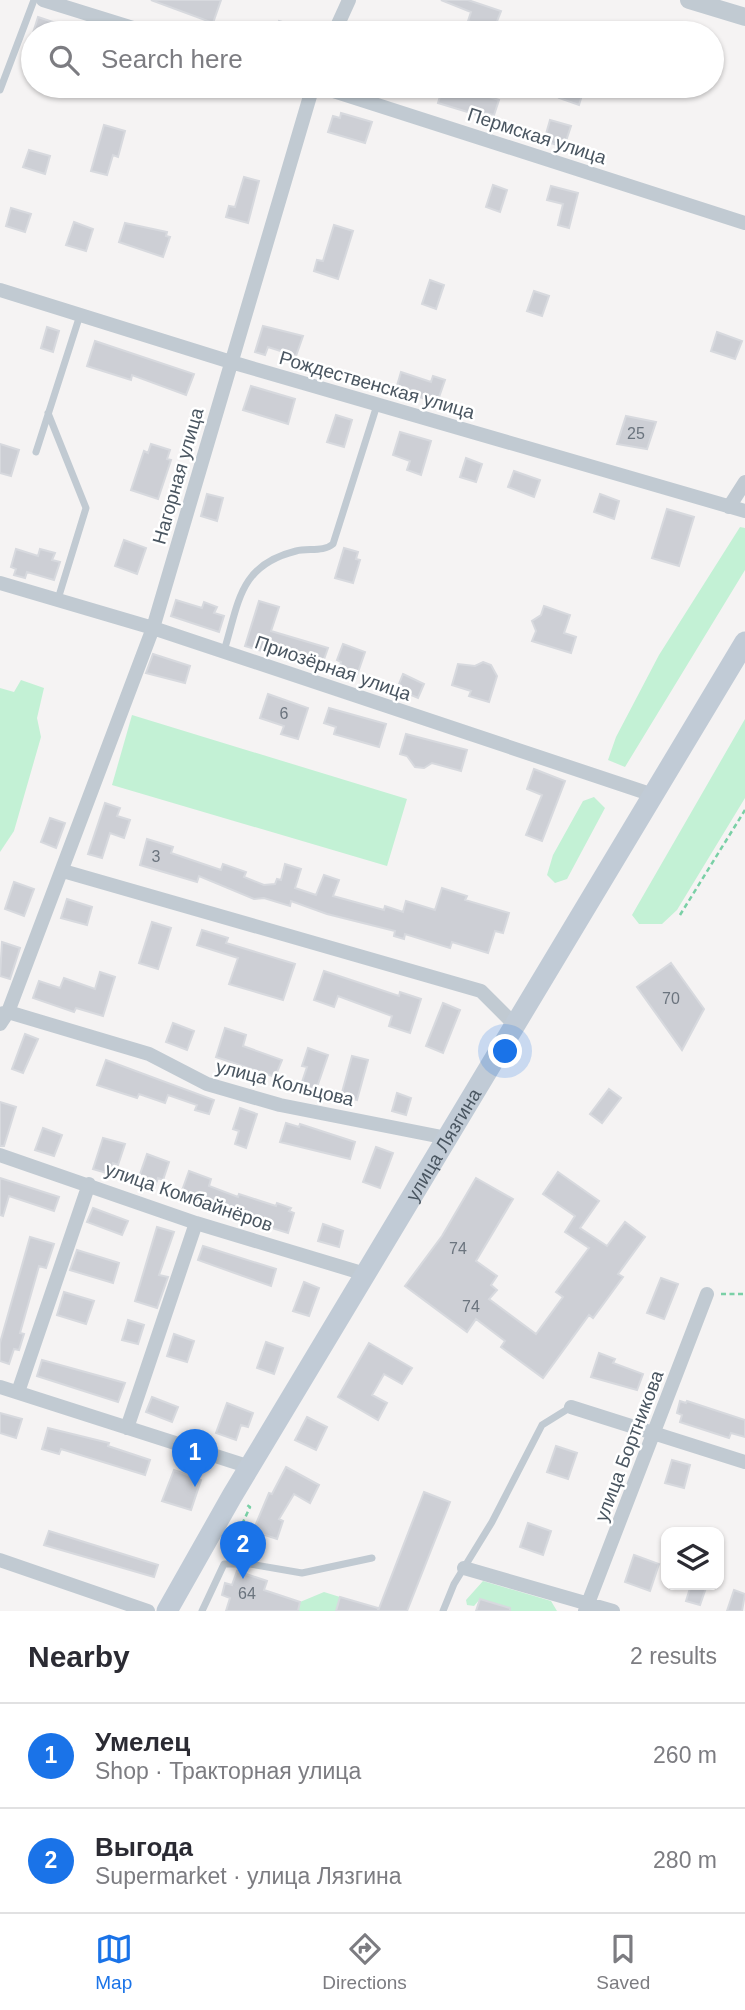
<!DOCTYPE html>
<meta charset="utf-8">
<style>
:root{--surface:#fff;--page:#f2f2f3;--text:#2b2b33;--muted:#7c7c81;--line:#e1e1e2;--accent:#1a73e8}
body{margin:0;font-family:Arial,sans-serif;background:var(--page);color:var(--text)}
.controls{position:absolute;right:21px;bottom:21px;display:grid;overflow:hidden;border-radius:14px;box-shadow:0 2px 5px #0004}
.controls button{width:63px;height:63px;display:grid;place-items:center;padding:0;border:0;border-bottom:2px solid var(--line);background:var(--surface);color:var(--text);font:35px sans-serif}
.you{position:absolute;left:506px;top:1052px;width:24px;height:24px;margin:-18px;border:5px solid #fff;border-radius:50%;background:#1a73e8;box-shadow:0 0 0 10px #1a73e833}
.badge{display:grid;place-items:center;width:46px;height:46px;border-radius:50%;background:var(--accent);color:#fff;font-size:23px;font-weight:700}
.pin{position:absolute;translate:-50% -58px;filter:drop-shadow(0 2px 4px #0008)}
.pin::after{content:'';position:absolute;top:37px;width:24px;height:21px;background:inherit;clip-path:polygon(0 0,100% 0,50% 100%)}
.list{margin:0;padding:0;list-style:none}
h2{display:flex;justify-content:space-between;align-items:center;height:91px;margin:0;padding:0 28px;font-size:30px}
h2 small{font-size:23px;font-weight:400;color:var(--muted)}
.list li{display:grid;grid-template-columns:46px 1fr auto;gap:21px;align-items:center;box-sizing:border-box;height:105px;padding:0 28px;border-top:2px solid var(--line)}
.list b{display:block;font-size:26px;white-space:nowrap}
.list p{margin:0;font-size:23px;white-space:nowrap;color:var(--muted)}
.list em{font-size:23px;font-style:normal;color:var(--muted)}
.icon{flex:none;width:38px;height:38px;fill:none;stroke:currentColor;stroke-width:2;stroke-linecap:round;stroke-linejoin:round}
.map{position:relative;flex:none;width:745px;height:1611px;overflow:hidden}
.search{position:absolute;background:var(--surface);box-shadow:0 2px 5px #0004;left:21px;right:21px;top:21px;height:77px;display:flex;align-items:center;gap:18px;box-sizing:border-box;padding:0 24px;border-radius:38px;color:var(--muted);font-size:26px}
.sheet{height:301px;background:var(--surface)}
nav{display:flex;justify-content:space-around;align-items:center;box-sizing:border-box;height:98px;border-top:2px solid var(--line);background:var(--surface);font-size:19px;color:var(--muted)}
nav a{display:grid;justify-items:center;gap:4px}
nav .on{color:var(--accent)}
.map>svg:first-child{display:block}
.green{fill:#c3f1d5}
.building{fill:#cdcfd5;stroke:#d7d9de;stroke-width:2}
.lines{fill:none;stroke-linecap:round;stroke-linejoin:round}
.path{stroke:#7ad0a6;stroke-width:2.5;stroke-dasharray:5 3.5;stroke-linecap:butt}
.service{stroke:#c1cad2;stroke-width:7}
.minor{stroke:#c1cad2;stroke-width:14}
.tertiary{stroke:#c1cad2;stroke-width:18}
.secondary{stroke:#c1cbd6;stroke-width:21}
.labels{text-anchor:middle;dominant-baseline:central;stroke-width:5;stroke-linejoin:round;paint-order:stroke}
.number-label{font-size:16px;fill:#6b747e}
.street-label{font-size:19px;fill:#4a5661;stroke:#fff}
</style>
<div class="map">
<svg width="745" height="1611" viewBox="0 0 745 1611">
<rect width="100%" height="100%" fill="#f5f3f3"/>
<path class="green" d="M740,527L745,528V570L625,767L608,760L616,737L659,655Z
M21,680L44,688L37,718L41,737L14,831L0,852V688L14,692Z
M132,715L407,799L387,866L112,785Z
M745,719V798L677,910L662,924H639L632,915Z
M594,797L605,808L567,879L555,883L547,875L553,855L583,801Z
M483,1581L551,1601L557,1611H494L496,1604L480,1599L474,1606L467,1605L466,1600Z
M324,1592L340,1597L336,1611H298L300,1602Z"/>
<path class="building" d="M151,0H221L213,23Z
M441,0H468L501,11L494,29L468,21L471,12Z
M38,17L80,31L79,33H33Z
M279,21L312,31L311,33H275Z
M443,86H454L499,100L494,115L485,113L484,117L438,103Z
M563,86L583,92L579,105L559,98Z
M341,113L372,122L365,143L328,132L333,116L340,118Z
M550,120L571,126L564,147L544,141Z
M104,125L125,131L118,157L113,155L107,175L91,171Z
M29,150L50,156L45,174L23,167Z
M244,177L259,181L248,223L226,217L229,206L235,207Z
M493,185L507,190L500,212L486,207Z
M551,186L578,193L569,228L558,225L563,204L547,200Z
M11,208L31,214L25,232L6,226Z
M74,222L93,229L86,251L66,245Z
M125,223L167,232L166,236L170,237L163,257L119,242Z
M334,225L353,231L338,279L314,271L317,260L323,261Z
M430,280L444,285L436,309L422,304Z
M534,291L549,296L542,316L527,311Z
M263,326L303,336L296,356L268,347L265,355L255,352Z
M47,327L59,331L53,352L41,348Z
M717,332L742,341L735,359L711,351Z
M95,341L194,374L186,395L132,375L131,380L87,366Z
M401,372L431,382L433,376L445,380L437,403L396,389Z
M251,386L295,399L288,424L243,410Z
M336,415L352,420L344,447L327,442Z
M626,416L656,422L647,449L617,444Z
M400,432L431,441L421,475L407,470L410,461L393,455Z
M0,444L19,450L11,476L0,473Z
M151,444L170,450L167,459L171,460L158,499L131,490L144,451L148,453Z
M466,458L482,464L476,482L460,477Z
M514,471L540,480L534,497L508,487Z
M207,494L223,498L217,521L201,516Z
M600,494L619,501L614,519L594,512Z
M667,509L694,517L679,566L652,558Z
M124,540L146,548L137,574L115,566Z
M344,548L358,552L356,559L360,560L353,583L335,578Z
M16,549L38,556L40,549L55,553L52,560L60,562L54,580L27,572L25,578L14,575L16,569L11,567Z
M176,600L202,608L204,602L217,607L214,613L224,616L219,632L171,616Z
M259,601L279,607L271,631L328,648L322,665L298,657L297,661L245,646Z
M544,606L570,615L564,633L576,637L571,653L532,641L536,631L532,621L541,615Z
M343,644L365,652L356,678L339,671L341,662L337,660Z
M153,654L190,666L185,683L146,673Z
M483,662L491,665L497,676L489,702L469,696L471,691L452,685L458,664L475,666Z
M403,674L424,684L418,698L397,689Z
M268,694L308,708L298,739L281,734L284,726L260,718Z
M329,708L386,724L379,747L334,734L336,727L324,723Z
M406,734L467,750L461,771L432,763L424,768L415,767L407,756L400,754Z
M534,769L565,781L542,841L526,835L542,795L527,789Z
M105,803L120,808L117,816L130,820L124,838L110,833L102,858L88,854Z
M50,818L65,823L56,848L41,842Z
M147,839L173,847L171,853L221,870L223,864L246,872L244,877L264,885L275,884L277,879L281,880L285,864L301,869L295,888L316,895L324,875L339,880L333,896L384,910L385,906L403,912L406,901L435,910L442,888L467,896L465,900L509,913L503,933L495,931L488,953L452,942L450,948L405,934L404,939L394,936L395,931L327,914L291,901L290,906L264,898L254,899L199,876L197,882L140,865Z
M14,882L34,889L24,916L5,909Z
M67,899L92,907L87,925L61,918Z
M152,922L171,928L158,969L139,963Z
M202,930L228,938L226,943L295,964L283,1000L229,984L238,958L197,945Z
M2,942L20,948L10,979L0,976Z
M671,963L704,1009L682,1050L637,987Z
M324,971L399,996L400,992L421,999L410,1033L389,1026L392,1016L338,996L334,1007L314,1000Z
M100,972L115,977L103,1016L76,1008L74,1012L33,998L39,981L60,988L64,978L95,989Z
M443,1003L460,1010L443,1053L426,1046Z
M173,1023L194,1031L187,1050L166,1042Z
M225,1028L246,1035L243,1046L282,1060L275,1077L216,1057Z
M25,1034L38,1039L23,1073L12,1069Z
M308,1048L328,1055L316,1090L301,1085L307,1067L302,1066Z
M352,1056L368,1060L357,1100L341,1096Z
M106,1060L214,1100L209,1114L195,1110L197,1105L168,1095L165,1103L139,1094L137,1098L97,1085Z
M609,1089L621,1098L602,1123L590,1114Z
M397,1093L411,1098L406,1115L392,1111Z
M0,1102L16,1107L4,1146H0Z
M240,1108L257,1114L246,1148L235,1144L239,1131L233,1129Z
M286,1123L299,1127L300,1124L355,1142L350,1159L280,1142Z
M43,1128L62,1135L54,1156L35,1150Z
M103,1138L125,1144L118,1165L113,1163L110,1174L93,1169Z
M376,1147L393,1153L380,1188L363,1182Z
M147,1154L169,1162L163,1180L158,1178L154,1189L137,1183Z
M189,1171L211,1179L209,1186L238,1197L239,1194L276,1206L277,1203L291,1208L289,1211L294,1213L288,1233L179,1199Z
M558,1172L599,1201L580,1228L607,1246L625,1222L645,1237L618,1274L623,1277L593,1318L589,1315L543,1378L501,1347L505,1341L476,1319L467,1332L405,1286L442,1236L476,1178L513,1199L476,1261L497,1276L491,1285L497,1290L489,1299L536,1334L563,1297L556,1292L589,1248L565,1232L575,1216L543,1194Z
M0,1178L59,1197L54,1211L9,1196L3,1216L0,1215Z
M93,1208L128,1221L122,1235L87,1222Z
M323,1224L343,1231L339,1247L318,1241Z
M157,1227L174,1232L159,1275L168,1277L157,1308L135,1301Z
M30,1237L54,1244L46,1268L39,1266L20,1333L24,1334L19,1350L14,1349L9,1364L0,1361V1343Z
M203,1246L276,1269L271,1286L198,1260Z
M77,1250L119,1263L113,1283L70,1270Z
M661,1278L678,1284L664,1319L647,1313Z
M304,1282L319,1288L309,1316L293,1311Z
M64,1292L94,1301L86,1324L57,1315Z
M128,1320L144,1325L138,1344L122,1340Z
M174,1334L194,1341L187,1362L167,1356Z
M266,1342L283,1348L274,1374L257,1368Z
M369,1343L412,1368L402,1384L384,1374L372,1395L387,1403L378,1420L338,1397Z
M599,1353L615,1359L613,1363L643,1374L637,1390L591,1377Z
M42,1360L125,1383L118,1402L37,1376Z
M152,1397L178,1407L172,1422L146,1412Z
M680,1401L686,1403L687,1401L745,1420V1437L731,1433L729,1438L680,1422L682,1415L677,1413Z
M227,1403L253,1413L248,1427L241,1425L236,1440L216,1433Z
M0,1413L22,1419L16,1438L0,1433Z
M307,1417L327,1427L316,1450L295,1440Z
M48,1428L109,1443L108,1446L150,1460L145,1475L61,1449L59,1454L42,1449Z
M556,1446L577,1453L568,1479L547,1472Z
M672,1460L690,1465L684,1488L665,1483Z
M286,1467L319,1485L310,1503L294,1494L279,1519L283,1521L277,1539L253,1531L269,1493L272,1494Z
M174,1470L201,1480L191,1510L162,1501Z
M424,1492L450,1502L407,1611H336L340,1597L378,1608V1611Z
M528,1523L551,1531L543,1555L520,1547Z
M49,1531L158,1565L154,1577L44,1545Z
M634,1555L659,1564L650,1591L625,1582Z
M237,1571L267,1581L264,1590L300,1602L298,1611H226L230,1598L222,1595L225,1583L232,1585Z
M691,1585H707L700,1605L686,1601Z
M734,1590L745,1594L742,1611H727Z
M480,1599L510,1608V1611H476Z"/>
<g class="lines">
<path class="path" d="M680,915L745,810
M721,1294H745
M228,1555L250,1507L247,1505"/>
<path class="service" d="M0,90L34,0
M48,413L86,508L58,599
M36,452L80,315
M224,651C239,602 239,565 296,551C308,548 324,552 333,544L377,405
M202,1611L224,1564H250L302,1573L372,1558
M443,1611L454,1584L492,1522L542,1425L571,1407"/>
<path class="minor" d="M43,0L149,33
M334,33L349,0
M318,86L745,223
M0,290L231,362L745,511
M729,507L745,482
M0,583L153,628L653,795
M63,871L481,991L515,1025
M0,1014L8,1012L149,1054L207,1084L280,1105L447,1138
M0,1024L8,1012L153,628L313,86
M0,1155L196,1223L365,1274
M0,1387L250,1467
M18,1392L89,1184
M571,1407L745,1462
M127,1428L196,1223
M0,1560L148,1611
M464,1568L613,1611
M585,1611L707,1294"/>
<path class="tertiary" d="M689,0L745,17"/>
<path class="secondary" id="s1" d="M167,1611L232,1496L745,642"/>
</g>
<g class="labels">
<g class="number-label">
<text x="636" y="433">25</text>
<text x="284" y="713">6</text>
<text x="156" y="856">3</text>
<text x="671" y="998">70</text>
<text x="458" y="1248">74</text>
<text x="471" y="1306">74</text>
<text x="247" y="1593">64</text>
</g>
<g class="street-label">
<text transform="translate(537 136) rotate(18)">Пермская улица</text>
<text transform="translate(377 385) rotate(16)">Рождественская улица</text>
<text transform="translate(178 476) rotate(-74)">Нагорная улица</text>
<text transform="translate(333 668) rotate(19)">Приозёрная улица</text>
<text transform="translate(285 1083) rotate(14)">улица Кольцова</text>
<text stroke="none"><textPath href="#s1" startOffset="542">улица Лязгина</textPath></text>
<text transform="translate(189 1197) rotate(19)">улица Комбайнёров</text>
<text transform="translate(629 1446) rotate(-69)">улица Бортникова</text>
</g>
</g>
</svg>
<div class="controls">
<button><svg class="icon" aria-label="layers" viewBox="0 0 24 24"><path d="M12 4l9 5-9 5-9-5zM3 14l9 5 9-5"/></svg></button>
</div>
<div class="you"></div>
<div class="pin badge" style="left:195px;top:1487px">1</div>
<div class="pin badge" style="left:243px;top:1579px">2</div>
<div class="search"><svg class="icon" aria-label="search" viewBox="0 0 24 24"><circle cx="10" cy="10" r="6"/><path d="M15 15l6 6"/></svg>Search here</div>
</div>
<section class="sheet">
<h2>Nearby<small>2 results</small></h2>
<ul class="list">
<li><span class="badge">1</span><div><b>Умелец</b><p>Shop · Тракторная улица</p></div><em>260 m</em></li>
<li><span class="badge">2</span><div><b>Выгода</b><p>Supermarket · улица Лязгина</p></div><em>280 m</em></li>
</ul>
</section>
<nav>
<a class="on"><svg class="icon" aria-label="map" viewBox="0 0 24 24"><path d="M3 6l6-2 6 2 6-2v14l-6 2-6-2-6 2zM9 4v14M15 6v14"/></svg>Map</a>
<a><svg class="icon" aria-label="directions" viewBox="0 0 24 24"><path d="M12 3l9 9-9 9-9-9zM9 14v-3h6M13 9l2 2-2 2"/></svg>Directions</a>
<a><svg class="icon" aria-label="saved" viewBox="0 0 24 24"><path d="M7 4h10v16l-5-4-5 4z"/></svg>Saved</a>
</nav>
